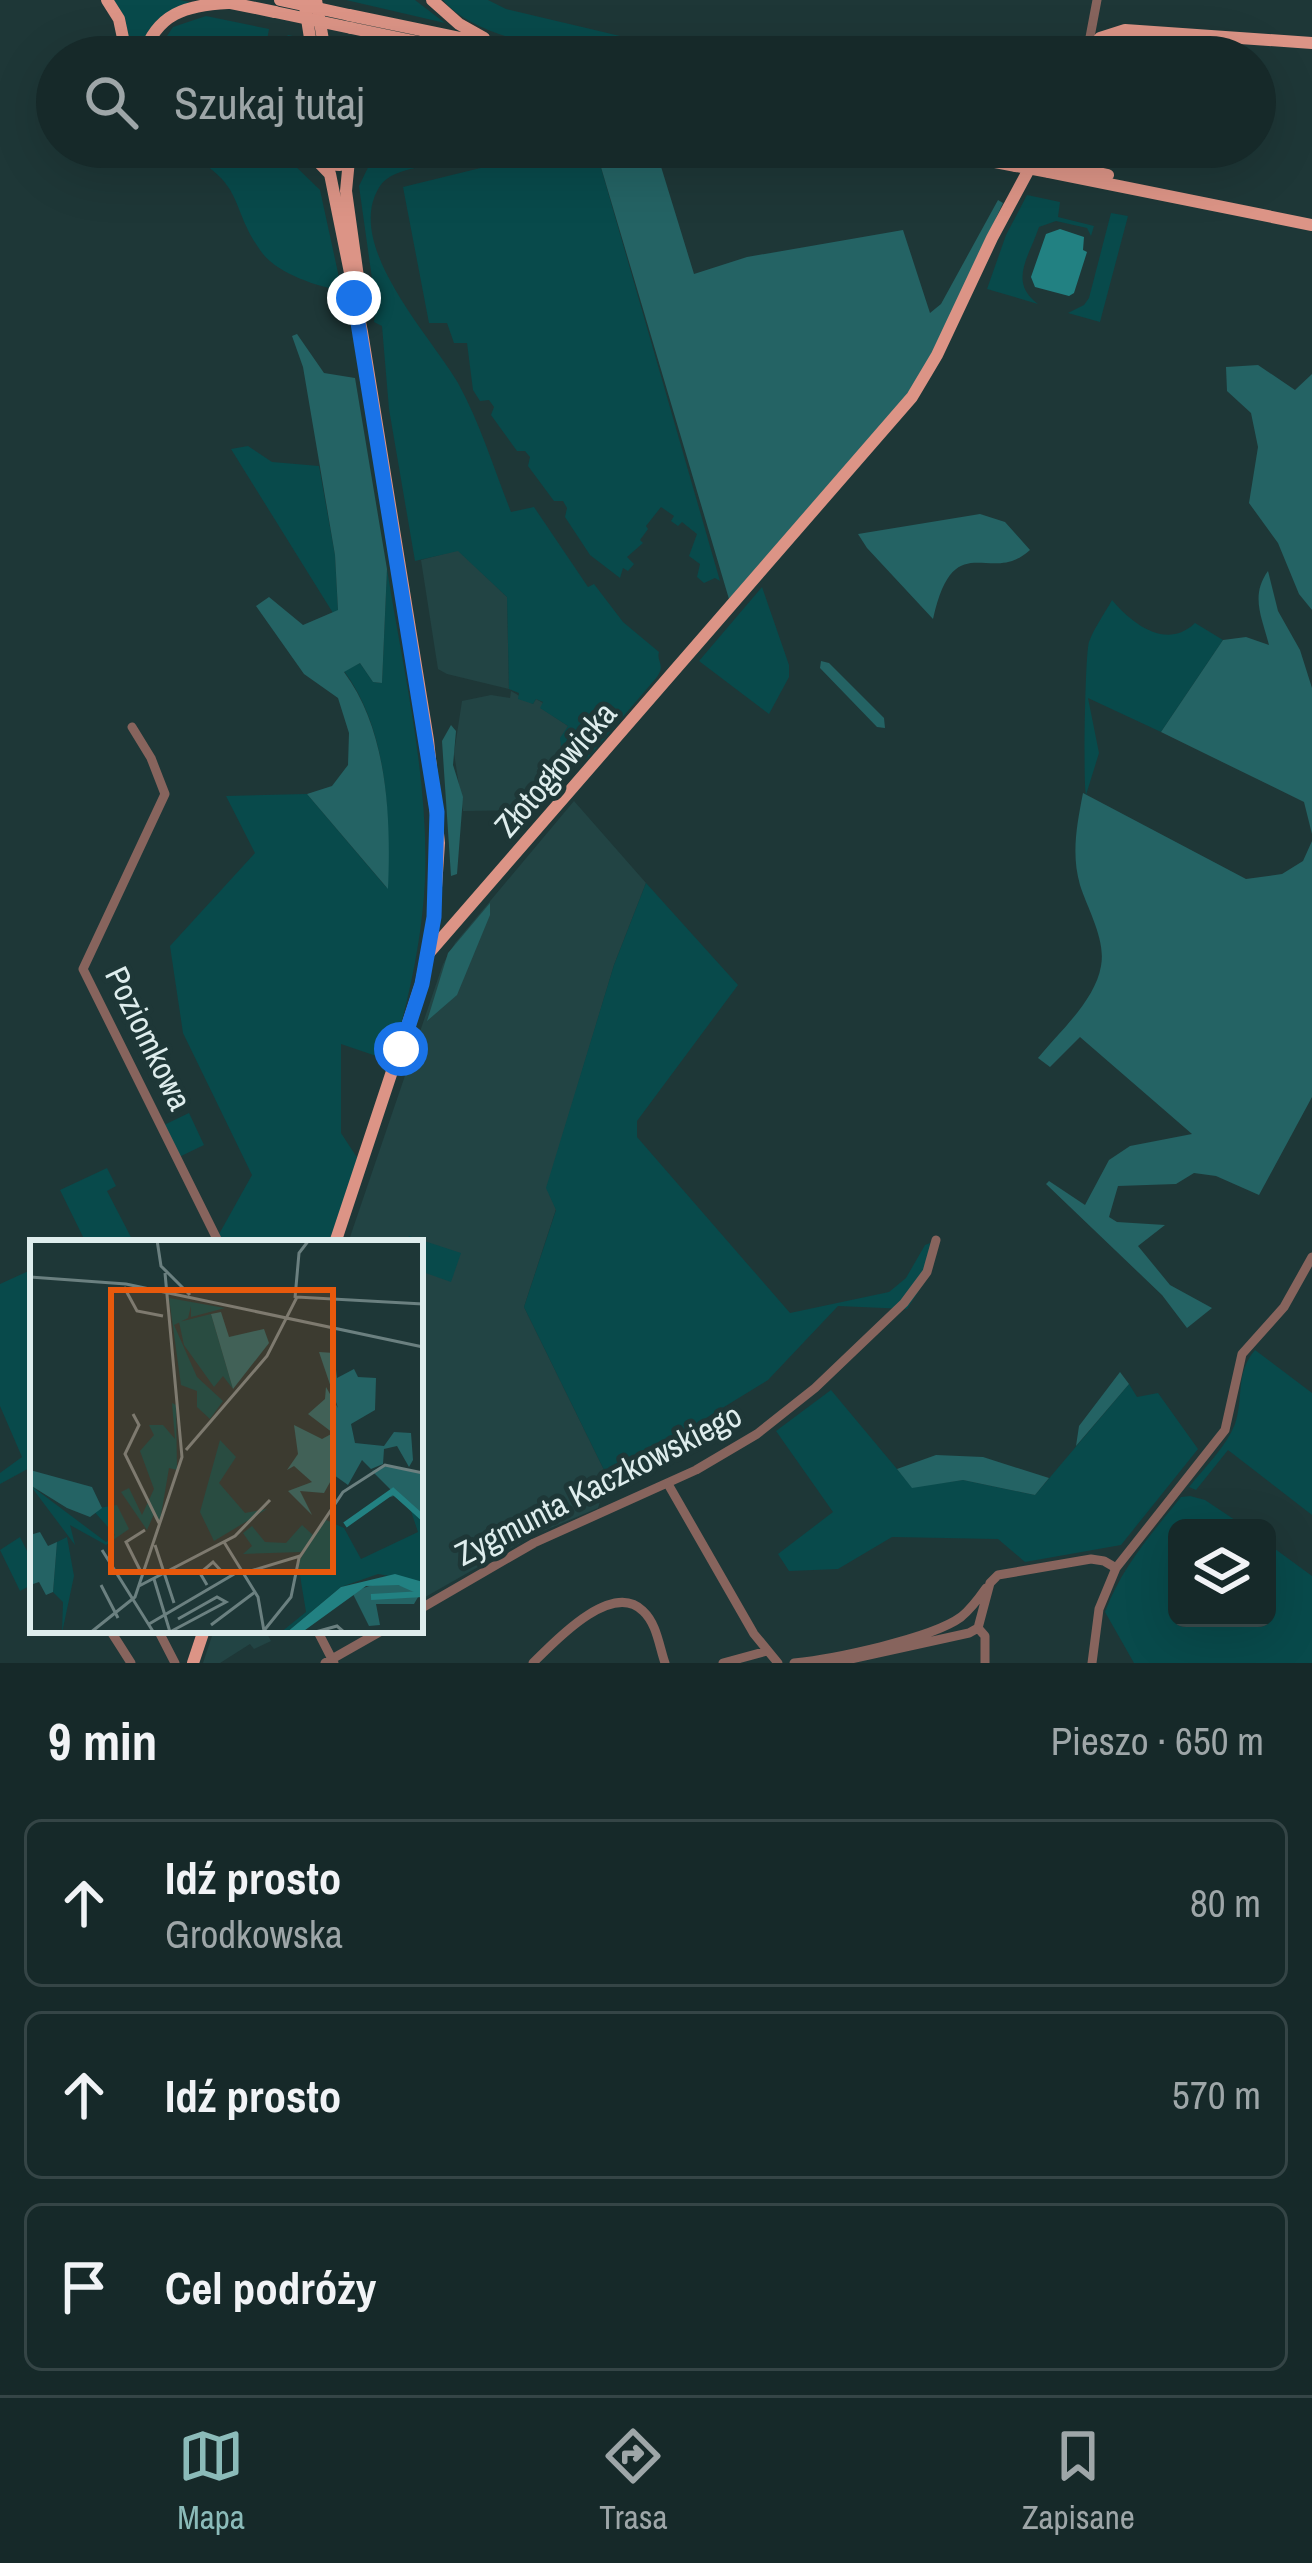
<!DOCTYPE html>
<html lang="pl">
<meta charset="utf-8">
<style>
:root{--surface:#162929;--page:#1f3131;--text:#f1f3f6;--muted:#9ea6a8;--line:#354546;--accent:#8bbbb9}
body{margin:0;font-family:"Archivo Narrow",sans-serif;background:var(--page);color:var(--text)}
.controls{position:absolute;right:36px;bottom:36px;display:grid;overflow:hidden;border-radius:18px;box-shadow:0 12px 48px #0002}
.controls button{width:108px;height:108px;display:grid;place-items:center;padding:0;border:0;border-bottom:3px solid var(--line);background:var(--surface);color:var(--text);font:60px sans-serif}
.stop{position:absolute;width:36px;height:36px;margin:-27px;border:9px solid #1a73e8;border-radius:50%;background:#fff}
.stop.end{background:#1a73e8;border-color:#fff;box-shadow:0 3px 12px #0008}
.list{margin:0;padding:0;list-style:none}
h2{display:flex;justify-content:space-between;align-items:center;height:156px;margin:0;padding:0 48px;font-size:51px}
h2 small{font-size:39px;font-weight:400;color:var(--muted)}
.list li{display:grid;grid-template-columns:78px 1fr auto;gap:36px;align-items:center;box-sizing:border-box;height:168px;margin:0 24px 24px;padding:0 24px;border:3px solid var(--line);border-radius:18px}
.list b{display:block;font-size:45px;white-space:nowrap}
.list p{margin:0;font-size:39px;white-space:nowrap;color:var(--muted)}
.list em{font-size:39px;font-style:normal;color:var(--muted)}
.icon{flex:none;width:66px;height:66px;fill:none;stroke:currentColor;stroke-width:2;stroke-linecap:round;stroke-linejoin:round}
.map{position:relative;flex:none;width:1312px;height:1663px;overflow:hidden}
.search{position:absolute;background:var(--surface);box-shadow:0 12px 48px #0002;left:36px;right:36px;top:36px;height:132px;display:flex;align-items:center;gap:30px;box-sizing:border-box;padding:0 42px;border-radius:66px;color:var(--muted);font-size:45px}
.sheet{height:732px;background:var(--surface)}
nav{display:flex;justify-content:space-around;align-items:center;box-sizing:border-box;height:168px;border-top:3px solid var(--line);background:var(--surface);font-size:33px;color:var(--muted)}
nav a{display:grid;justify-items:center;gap:6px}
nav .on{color:var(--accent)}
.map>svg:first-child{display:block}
.built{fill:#244}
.green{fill:#084a4b}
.forest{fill:#246364}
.water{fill:#228182}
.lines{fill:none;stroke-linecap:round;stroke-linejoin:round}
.minor{stroke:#87645d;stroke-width:9}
.major{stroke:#dc9486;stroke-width:12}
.major-bridge{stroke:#dc9486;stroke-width:12}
.route{stroke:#1a73e8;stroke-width:15}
.labels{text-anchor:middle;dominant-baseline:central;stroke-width:10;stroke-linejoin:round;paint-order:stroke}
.street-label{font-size:33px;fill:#deeded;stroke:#1e3737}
.inset-river{fill:none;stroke:#228182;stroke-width:6}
.inset-road{fill:none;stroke:#6b8080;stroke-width:3}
.view{fill:#e8590c;fill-opacity:0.15;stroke:#e8590c;stroke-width:6}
.inset-edge{fill:none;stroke:#deeded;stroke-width:6}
</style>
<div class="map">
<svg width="1312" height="1663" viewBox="0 0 1312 1663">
<rect width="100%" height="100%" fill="#1e3737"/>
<path class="built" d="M458,550L507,597L509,689L447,674L438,669L421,560Z
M511,691L533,704L536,699L543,703L541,708L568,726L561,746L564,749L518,810L463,811L454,753L462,701L491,695L510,698Z
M574,801L646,883L614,965L547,1188L556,1209L524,1307L608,1478L598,1508L534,1535L420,1600V1243H348L443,964L455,943Z
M214,1630H265L271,1641L254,1649L250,1644L220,1663H203Z"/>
<path class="green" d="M114,0H180L190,2L156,21L138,57H132L125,18Z
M346,0H415L445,23Z
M443,0H488L506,9L709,57C640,57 490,56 443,0Z
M206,16L269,29L267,40L282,42L288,35L293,36L297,57H220L208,50L205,39H177V57H153L173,27Z
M342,42L420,57H345Z
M378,147H461L457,162C435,166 393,166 380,186C342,244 431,336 458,383C480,423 494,469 511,512L534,507L588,587L594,584L623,622L659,652C656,661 666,665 657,677L586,760L561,746L560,738L568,726L540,708L543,702L536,699L533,704L518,699L519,693L509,689L507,597L458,551L415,561L389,409L382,326L374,322L376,307L359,186Z
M566,147H595L720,581L715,578L704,583L697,577L700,564L689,556L697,534L682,522L678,526L671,521L674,516L661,507L646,526L648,529L640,540L643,543L627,557L634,564L628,571L623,568L620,578L590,555L565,517L567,508L563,501H554L528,466L530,457L525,451H517L491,415L494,407L489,400L480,401L473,390L467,343H454L447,323H429L403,187Z
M276,153L286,157L320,190L342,291C316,286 275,273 260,250C230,207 245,185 190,156L236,158Z
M1027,195L1060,202L1058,217L1094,226L1091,236L1087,228L1056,221L1039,227C1029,257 1008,282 1038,304L987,289L1006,235Z
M1111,213L1128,216L1100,322L1068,313L1084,305L1089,298Z
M248,446L272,462L319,466L335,555L338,611L333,613L231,449Z
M387,569C403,671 429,776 425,880C422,942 408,1002 391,1061L341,1044V1133L358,1159L330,1243H222L218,1236L252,1175L183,1033L170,946L255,853L226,796L307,794L386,887C391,817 388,730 344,671L360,663L373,682L382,683Z
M762,587L789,665V677L769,714L699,661Z
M1112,600C1133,625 1167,650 1195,623L1223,640L1161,732L1088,698L1099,753L1086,795C1083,785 1085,654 1089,642C1094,628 1105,613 1112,600Z
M646,883L738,985L637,1121V1137L790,1313L889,1292L906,1278L925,1245L933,1242L924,1271L916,1283L920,1289L907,1309L838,1306L768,1380L608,1478L524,1307L556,1210L546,1188L614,965Z
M189,1113L204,1145L179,1157L164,1125Z
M107,1168L116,1186L107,1191L134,1243H86L60,1190Z
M409,1236L461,1253L451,1282L420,1271V1243H406Z
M33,1269V1466L0,1484V1473L22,1457L0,1406V1284Z
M1255,1350L1312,1393V1515L1228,1450L1196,1490L1189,1487C1204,1468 1226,1447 1235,1424C1244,1397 1235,1373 1255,1350Z
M1129,1384L1137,1397L1158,1393L1198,1449L1121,1545L1025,1562L998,1539L892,1537L838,1569L789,1571L778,1554L833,1512L776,1431L831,1390L912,1487L963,1480L1035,1495Z
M1190,1496L1205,1500L1247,1528H1177V1618H1267V1543L1312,1576V1663H1134L1105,1612C1121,1568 1152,1533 1181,1497Z
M20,1537L33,1563V1584L20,1591L0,1550Z"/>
<path class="forest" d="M595,147H655L694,274L747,257L903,230L930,313L941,304L998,200L1003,203L931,357L910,391L729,599Z
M297,334L324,373L355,378L387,569L382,683L373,682L360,663L344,672C388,731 391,818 388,889L307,794L332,786L348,765L349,733L338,698L304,674L256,606L269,597L303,625L338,610L335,555L303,367L292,336Z
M1258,365L1295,390L1312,374V610L1299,594L1278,543L1249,503L1258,447L1251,413L1227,391L1226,367Z
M980,514L1005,522L1030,550C990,587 954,524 933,619L867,548L858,534Z
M1268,571L1278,611L1300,650L1312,688V834L1304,802L1161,732L1223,640L1246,637L1269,645C1262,617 1250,596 1268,571Z
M821,661L829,663L884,718L885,728L877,727L820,668Z
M451,725L456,731L453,765L463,797L457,874L451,876L442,741Z
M1083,793L1246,879L1282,874L1303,861L1312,841V1097L1259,1195L1216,1176L1194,1173L1176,1184L1118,1186L1109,1217L1117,1222L1165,1225L1138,1246L1170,1285L1212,1308L1187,1328L1162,1295L1046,1184L1049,1181L1085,1205L1109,1160L1130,1146L1192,1134L1080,1037L1050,1067L1038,1058C1059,1032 1095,1001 1101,966C1106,940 1088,910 1080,885C1071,854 1077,824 1083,793Z
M490,903V915L457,995L427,1021L448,953Z
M1120,1372L1129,1384L1076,1446L1079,1426Z
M936,1455L983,1457L1049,1478L1035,1495L963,1480L912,1488L897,1469Z"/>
<path class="water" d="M1060,229L1084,237L1083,250L1087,252L1074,293L1069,296L1035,287L1031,277L1046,234Z"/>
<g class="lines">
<path class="minor" d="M1087,53L1097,0
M132,727L151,758L165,794L83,969L219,1243
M668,1484L754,1634L778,1663
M420,1609L534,1543L696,1470L757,1434L815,1388L904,1303L927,1272L936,1240
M978,1628L985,1636V1663
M110,1630L131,1663
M158,1630L175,1663
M317,1630L334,1663
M325,1663L383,1630
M533,1663C555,1641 612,1580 643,1611C657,1624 659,1646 665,1663
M723,1663L767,1651
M794,1663C832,1659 931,1639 961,1617C971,1609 979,1598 986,1588
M833,1663L969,1633L978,1628L990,1583L998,1575L1091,1559L1104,1561L1116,1568
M1092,1663L1099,1609L1116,1568L1225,1430L1242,1354L1284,1307L1312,1257"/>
<path class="major" d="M107,0L119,19L127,57
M304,0L313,57
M316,0L326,57
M432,0L459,24L484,38
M221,1L275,12
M349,15L552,57
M351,28L490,57
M143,57C156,13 187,5 228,3
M1085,57L1100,38L1125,30L1312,43
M304,147L330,174L362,332L428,740L439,843L434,917L421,984L335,1243
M917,147L1016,166
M976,147L1018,156
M349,160L346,191L358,277
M1051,163L1108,175
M322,164L340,165L359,147
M1049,172L1312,225
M428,954L912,397L937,355L992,238L1041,147
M193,1663L204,1630"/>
<path class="major-bridge" d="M280,0L349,15
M275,12L351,28
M1018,156L1051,163
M1016,166L1049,172"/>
</g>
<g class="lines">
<path class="route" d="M354,298L437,812L434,917L422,984L401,1049"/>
</g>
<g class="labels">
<g class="street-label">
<text transform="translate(555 769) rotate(-49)">Złotogłowicka</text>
<text transform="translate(149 1038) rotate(64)">Poziomkowa</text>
<text transform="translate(598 1484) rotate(-27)">Zygmunta Kaczkowskiego</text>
</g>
</g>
<g transform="translate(30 1240)">
<rect width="393" height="393" fill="#1e3737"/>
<path d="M139,58L195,68L161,77V66L158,78L144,85L167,137L193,161L180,179L167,167V151L151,145ZM181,74L203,149L193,136L184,147L154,105L149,82ZM142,163L146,165L147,230L139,228L130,281L124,274L117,290L91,252L99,248L112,275L124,249L110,211L124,195L119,185H133L145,199ZM190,200L206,217L189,243L215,273L237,269L184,301L170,272ZM0,245L76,302L85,295L62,269L87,265L99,289L76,305L40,285L45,305ZM380,268L393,279V342L348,334L311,347L256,393H250L276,372L268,323L294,279L314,288L331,319L388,292ZM272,285L284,296L271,312L213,314L222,306L213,293L222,286L235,302L256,303ZM37,297L44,336L32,393L33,362L23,352L27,302Z" fill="#084a4b"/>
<path d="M191,72L199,97L234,89L239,103L203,149L181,74ZM289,112L304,113L307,138L324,129L328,137L346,138L345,170L321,184L325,203L354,206L364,192L381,193L383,220L379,227L367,206L354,209L353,224L341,229L332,220L318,245L304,235L294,253L270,251L282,275L258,251L282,242L264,226L257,230L268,214L264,185L292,199L303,193L278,174L295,159L296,147L308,168ZM357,226L393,234V279L364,256L351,259L361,250L342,231ZM0,230L62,247L72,268L60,277L37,268L0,245ZM10,292L18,306L27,302L23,352L16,355L9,342L0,345V295ZM345,344L368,345L391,352L384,364H346L350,385L339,386L322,352Z" fill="#246364"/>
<path d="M365,334L393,342V356L368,345L336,346L271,393H256L311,347Z" fill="#228182"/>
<path class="inset-river" d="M315,285L363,251L393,278M341,357L393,354"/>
<path class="inset-road" d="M127,0L131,26L160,55M0,37L96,44L393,107M94,47L107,71L133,76M265,58L269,13L279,0M103,174L109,185L95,214L129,283M156,210L237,116L267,57L393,64M194,302L228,357L234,391M125,305L144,363M72,310L124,393M214,333L270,316M112,334L96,302L115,290M124,339L140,392M71,345L88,378M177,345L170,333L183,322L194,334M109,346L205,296L240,260M119,384L211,330M181,385L225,352M60,393L105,357L152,217L135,33M138,393L196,362L187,357L148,379M232,393L261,357L269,318L313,252L355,225L393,233M282,393L307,386L315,393"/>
<path class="view" d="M81,50H303V332H81Z"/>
<rect width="393" height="393" class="inset-edge"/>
</g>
</svg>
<div class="controls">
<button><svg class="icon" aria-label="layers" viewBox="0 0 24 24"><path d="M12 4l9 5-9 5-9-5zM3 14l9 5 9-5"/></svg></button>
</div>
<div class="stop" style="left:401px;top:1049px"></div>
<div class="stop end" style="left:354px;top:298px"></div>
<div class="search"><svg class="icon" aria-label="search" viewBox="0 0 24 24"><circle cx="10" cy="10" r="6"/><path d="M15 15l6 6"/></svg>Szukaj tutaj</div>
</div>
<section class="sheet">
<h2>9 min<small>Pieszo · 650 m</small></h2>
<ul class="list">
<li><svg class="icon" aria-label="ahead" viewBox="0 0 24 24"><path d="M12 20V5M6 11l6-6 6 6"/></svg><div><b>Idź prosto</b><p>Grodkowska</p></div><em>80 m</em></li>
<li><svg class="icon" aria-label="ahead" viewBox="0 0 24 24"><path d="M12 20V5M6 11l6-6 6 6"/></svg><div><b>Idź prosto</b></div><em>570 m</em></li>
<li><svg class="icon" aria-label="arrive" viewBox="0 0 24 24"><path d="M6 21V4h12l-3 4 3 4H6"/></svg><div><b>Cel podróży</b></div></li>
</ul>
</section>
<nav>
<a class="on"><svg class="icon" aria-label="map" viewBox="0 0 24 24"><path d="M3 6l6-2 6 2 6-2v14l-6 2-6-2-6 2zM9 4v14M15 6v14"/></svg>Mapa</a>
<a><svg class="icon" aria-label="directions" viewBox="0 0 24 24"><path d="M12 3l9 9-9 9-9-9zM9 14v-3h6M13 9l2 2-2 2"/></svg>Trasa</a>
<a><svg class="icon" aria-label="saved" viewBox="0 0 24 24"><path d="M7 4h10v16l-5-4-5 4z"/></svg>Zapisane</a>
</nav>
